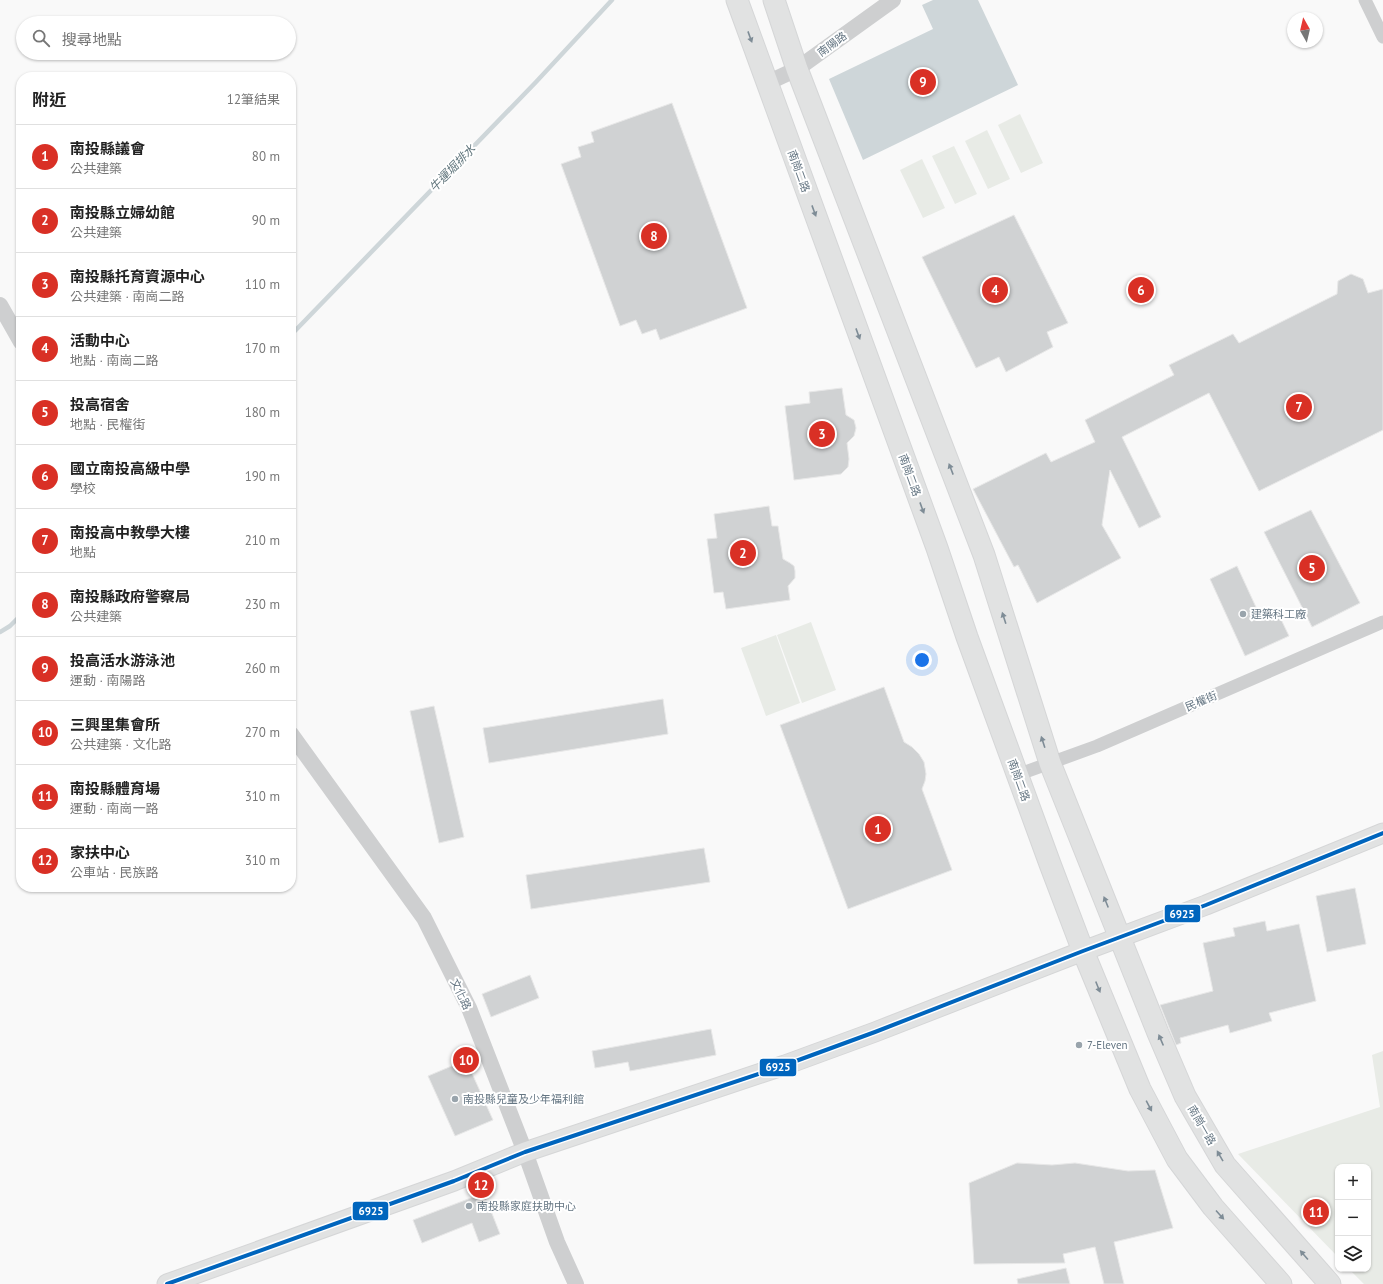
<!DOCTYPE html>
<html lang="zh-TW">
<meta charset="utf-8">
<style>
:root{--surface:#fff;--page:#f6f6f6;--text:#222;--muted:#767676;--line:#e0e0e0;--accent:#d93025}
body{margin:0;font-family:"PT Sans","Noto Sans TC",sans-serif;background:var(--page);color:var(--text)}
.controls{position:absolute;right:12px;bottom:12px;display:grid;overflow:hidden;border-radius:8px;box-shadow:0 1px 3px #0004}
.controls button{width:36px;height:36px;display:grid;place-items:center;padding:0;border:0;border-bottom:1px solid var(--line);background:var(--surface);color:var(--text);font:20px sans-serif}
.compass{position:absolute;left:1287px;top:12px;width:36px;height:36px;border-radius:50%;background:var(--surface);box-shadow:0 1px 3px #0004;rotate:352deg}
.you{position:absolute;left:922px;top:660px;width:14px;height:14px;margin:-10px;border:3px solid #fff;border-radius:50%;background:#1a73e8;box-shadow:0 0 0 6px #1a73e833}
.badge{display:grid;place-items:center;width:26px;height:26px;border-radius:50%;background:var(--accent);color:#fff;font-size:13px;font-weight:700}
.pin{position:absolute;translate:-50% -50%;border:2px solid #fff;box-shadow:0 1px 4px #0006}
.list{margin:0;padding:0;list-style:none}
h2{display:flex;justify-content:space-between;align-items:center;height:52px;margin:0;padding:0 16px;font-size:17px}
h2 small{font-size:13px;font-weight:400;color:var(--muted)}
.list li{display:grid;grid-template-columns:26px 1fr auto;gap:12px;align-items:center;box-sizing:border-box;height:64px;padding:0 16px;border-top:1px solid var(--line)}
.list b{display:block;font-size:15px;white-space:nowrap}
.list p{margin:0;font-size:13px;white-space:nowrap;color:var(--muted)}
.list em{font-size:13px;font-style:normal;color:var(--muted)}
.icon{flex:none;width:22px;height:22px;fill:none;stroke:currentColor;stroke-width:2;stroke-linecap:round;stroke-linejoin:round}
.map{position:relative;flex:none;width:1383px;height:1284px;overflow:hidden}
.search{position:absolute;background:var(--surface);box-shadow:0 1px 3px #0004;left:16px;top:16px;width:280px;height:44px;display:flex;align-items:center;gap:10px;box-sizing:border-box;padding:0 14px;border-radius:22px;color:var(--muted);font-size:15px}
.panel{position:absolute;background:var(--surface);box-shadow:0 1px 3px #0004;left:16px;top:72px;width:280px;height:820px;border-radius:16px}
.map>svg:first-child{display:block}
.green{fill:#e8ebe6}
.water{fill:#ced6d9}
.lines{fill:none;stroke-linecap:round;stroke-linejoin:round}
.stream{stroke:#ced6d9;stroke-width:4.5}
.building{fill:#d0d2d3;stroke:#e8e8e8}
.secondary-casing{stroke:#d5d6d7;stroke-width:21}
.primary-casing{stroke:#d5d6d7;stroke-width:23}
.minor{stroke:#cecfd0;stroke-width:13}
.tertiary{stroke:#cecfd0;stroke-width:16}
.secondary{stroke:#e1e2e2;stroke-width:19}
.primary{stroke:#e1e2e2;stroke-width:21}
.bus-1-casing{stroke:#fff;stroke-width:7}
.bus-1{stroke:#0065bd;stroke-width:4}
.oneway{fill:#7e8c96}
.poi-dot{fill:#99a4ac;stroke:#fff;stroke-width:1.5}
.labels{text-anchor:middle;dominant-baseline:central;stroke-width:4;stroke-linejoin:round;paint-order:stroke}
.street-label{font-size:11px;fill:#657683;stroke:#fff}
.poi-label{font-size:11px;fill:#657683;stroke:#fff;text-anchor:start}
.water-label{font-size:12px;font-style:italic;fill:#60757c;stroke:#fff}
.line-badge{stroke:#fff;stroke-width:1.5}
.badge-label{font-size:11px;text-anchor:middle;font-weight:bold;fill:#fff}
</style>
<div class="map">
<svg width="1383" height="1284" viewBox="0 0 1383 1284">
<rect width="100%" height="100%" fill="#f9f9f9"/>
<path class="green" d="M1020,114L1043,163L1021,173L998,125Z
M987,130L1010,179L988,189L965,141Z
M954,146L977,194L955,204L932,156Z
M922,159L945,208L923,218L900,170Z
M811,622L836,690L802,703L777,635Z
M776,635L800,703L766,716L741,648Z
M1383,1051V1284H1364L1349,1269H1368V1167H1338V1257L1238,1154L1380,1107L1372,1055Z"/>
<path class="water" d="M933,0H978L1018,85L863,160L829,79L933,29L922,5Z"/>
<g class="lines">
<path class="stream" d="M291,335L536,82L612,0
M0,632L10,626L21,615"/>
</g>
<path class="building" d="M672,103L747,308L660,340L656,329L642,334L636,320L620,326L561,164L581,157L578,147L594,142L591,132Z
M1014,215L1068,323L1047,332L1053,347L1006,372L999,357L976,368L922,257Z
M1351,274L1363,279L1368,293L1383,289V430L1259,491L1209,393L1122,437L1161,517L1139,528L1110,470L1102,525L1121,558L1037,603L1018,565L1014,567L973,489L1046,453L1051,462L1095,442L1085,420L1174,375L1169,365L1233,334L1239,343L1337,294L1338,281Z
M842,388L846,415L854,420L856,428L854,436L847,443L849,459L848,467L841,474L794,480L785,406L810,403L809,392Z
M769,506L772,526H778L783,559L790,563L794,566L795,571V578L788,586L790,600L726,609L723,592L714,593L707,539L717,538L714,514Z
M1311,510L1360,603L1312,627L1264,532Z
M1237,566L1261,618L1277,611L1289,636L1245,656L1210,579Z
M884,687L904,742L912,747L919,754L924,762L926,774L925,781L922,789L952,870L848,909L780,725Z
M663,699L668,734L489,763L483,728Z
M434,706L464,837L439,843L410,711Z
M704,848L710,882L531,909L526,875Z
M1355,888L1366,944L1327,952L1316,896Z
M1265,921L1267,931L1299,924L1316,1001L1269,1013L1272,1021L1230,1033L1228,1025L1180,1038L1181,1043L1176,1045L1160,1005L1213,991L1203,943L1235,936L1233,928Z
M530,975L539,998L491,1017L482,994Z
M711,1029L716,1055L630,1071L628,1062L595,1068L592,1051Z
M466,1060L493,1120L455,1136L428,1076Z
M1017,1163L1052,1165L1075,1163L1128,1171L1155,1170L1173,1228L1114,1242L1124,1284H1104L1095,1247L1063,1254L1065,1263L974,1264L969,1183Z
M484,1193L500,1234L479,1242L472,1223L422,1243L413,1220Z
M1066,1268L1070,1284H1018L1017,1279Z"/>
<g class="lines">
<g class="secondary-casing">
<path id="secondary" d="M167,1284L454,1181L525,1152L785,1065L875,1032L1083,951L1206,905L1383,833"/>
</g>
<g class="primary-casing">
<path id="primary" d="M737,0L937,548L967,637L1050,864L1083,951L1140,1089L1177,1159L1213,1207L1281,1284
M774,0L797,69L984,555L1050,763L1158,1033L1185,1096L1225,1165L1330,1284"/>
</g>
<path class="minor" d="M1365,0L1383,37
M1017,775L1097,746L1383,622"/>
<path class="tertiary" d="M767,83L797,69L893,0
M0,305L21,342
M291,734L424,918L469,1008L525,1152L557,1242L576,1284"/>
<use href="#secondary" class="secondary"/>
<use href="#primary" class="primary"/>
<g class="bus-1-casing">
<path id="bus-1" d="M167,1284L454,1181L525,1152L785,1065L875,1032L1083,951L1206,905L1383,833"/>
</g>
<use href="#bus-1" class="bus-1"/>
</g>
<defs><path id="oneway-solid" d="M-6-.8H1V-3.2L6.5 0L1 3.2V.8H-6Z"/></defs>
<g class="oneway">
<use href="#oneway-solid" transform="translate(750 37) rotate(70)"/>
<use href="#oneway-solid" transform="translate(814 211) rotate(70)"/>
<use href="#oneway-solid" transform="translate(858 334) rotate(70)"/>
<use href="#oneway-solid" transform="translate(951 469) rotate(-111)"/>
<use href="#oneway-solid" transform="translate(922 508) rotate(70)"/>
<use href="#oneway-solid" transform="translate(1004 618) rotate(-108)"/>
<use href="#oneway-solid" transform="translate(1043 742) rotate(-108)"/>
<use href="#oneway-solid" transform="translate(1106 902) rotate(-112)"/>
<use href="#oneway-solid" transform="translate(1098 987) rotate(68)"/>
<use href="#oneway-solid" transform="translate(1161 1040) rotate(-113)"/>
<use href="#oneway-solid" transform="translate(1149 1106) rotate(62)"/>
<use href="#oneway-solid" transform="translate(1220 1156) rotate(-120)"/>
<use href="#oneway-solid" transform="translate(1220 1215) rotate(48)"/>
<use href="#oneway-solid" transform="translate(1304 1255) rotate(-131)"/>
</g>
<g class="poi-dot">
<circle cx="1243" cy="614" r="4"/>
<circle cx="1079" cy="1045" r="4"/>
<circle cx="455" cy="1099" r="4"/>
<circle cx="469" cy="1206" r="4"/>
</g>
<g class="labels">
<g class="street-label">
<text transform="translate(832 44) rotate(-36)">南陽路</text>
<text transform="translate(799 171) rotate(70)">南崗二路</text>
<text transform="translate(910 475) rotate(70)">南崗二路</text>
<text transform="translate(1201 701) rotate(-23)">民權街</text>
<text transform="translate(1019 780) rotate(70)">南崗二路</text>
<text transform="translate(461 994) rotate(64)">文化路</text>
<text transform="translate(1202 1125) rotate(60)">南崗一路</text>
</g>
<g class="poi-label">
<text x="1251" y="614">建築科工廠</text>
<text x="1087" y="1045">7-Eleven</text>
<text x="463" y="1099">南投縣兒童及少年福利館</text>
<text x="477" y="1206">南投縣家庭扶助中心</text>
</g>
<g class="water-label">
<text transform="translate(452 168) rotate(-46)">牛運堀排水</text>
</g>
</g>
<g class="line-badge">
<rect x="1164" y="904" width="37" height="19" rx="4" fill="#0065bd"/>
<rect x="759" y="1058" width="38" height="19" rx="4" fill="#0065bd"/>
<rect x="352" y="1201" width="37" height="20" rx="4" fill="#0065bd"/>
</g>
<g class="badge-label">
<text x="1182" y="918">6925</text>
<text x="778" y="1071">6925</text>
<text x="371" y="1215">6925</text>
</g>
</svg>
<div class="controls">
<button>+</button>
<button>−</button>
<button><svg class="icon" aria-label="layers" viewBox="0 0 24 24"><path d="M12 4l9 5-9 5-9-5zM3 14l9 5 9-5"/></svg></button>
</div>
<svg class="compass" viewBox="-18 -18 36 36"><path d="M0-13l5 13h-10z" fill="#e53935"/><path d="M0 13l5-13h-10z" fill="#767676"/></svg>
<div class="you"></div>
<div class="pin badge" style="left:878px;top:829px">1</div>
<div class="pin badge" style="left:743px;top:553px">2</div>
<div class="pin badge" style="left:822px;top:434px">3</div>
<div class="pin badge" style="left:995px;top:290px">4</div>
<div class="pin badge" style="left:1312px;top:568px">5</div>
<div class="pin badge" style="left:1141px;top:290px">6</div>
<div class="pin badge" style="left:1299px;top:407px">7</div>
<div class="pin badge" style="left:654px;top:236px">8</div>
<div class="pin badge" style="left:923px;top:82px">9</div>
<div class="pin badge" style="left:466px;top:1060px">10</div>
<div class="pin badge" style="left:1316px;top:1212px">11</div>
<div class="pin badge" style="left:481px;top:1185px">12</div>
<div class="search"><svg class="icon" aria-label="search" viewBox="0 0 24 24"><circle cx="10" cy="10" r="6"/><path d="M15 15l6 6"/></svg>搜尋地點</div>
<section class="panel">
<h2>附近<small>12筆結果</small></h2>
<ul class="list">
<li><span class="badge">1</span><div><b>南投縣議會</b><p>公共建築</p></div><em>80 m</em></li>
<li><span class="badge">2</span><div><b>南投縣立婦幼館</b><p>公共建築</p></div><em>90 m</em></li>
<li><span class="badge">3</span><div><b>南投縣托育資源中心</b><p>公共建築 · 南崗二路</p></div><em>110 m</em></li>
<li><span class="badge">4</span><div><b>活動中心</b><p>地點 · 南崗二路</p></div><em>170 m</em></li>
<li><span class="badge">5</span><div><b>投高宿舍</b><p>地點 · 民權街</p></div><em>180 m</em></li>
<li><span class="badge">6</span><div><b>國立南投高級中學</b><p>學校</p></div><em>190 m</em></li>
<li><span class="badge">7</span><div><b>南投高中教學大樓</b><p>地點</p></div><em>210 m</em></li>
<li><span class="badge">8</span><div><b>南投縣政府警察局</b><p>公共建築</p></div><em>230 m</em></li>
<li><span class="badge">9</span><div><b>投高活水游泳池</b><p>運動 · 南陽路</p></div><em>260 m</em></li>
<li><span class="badge">10</span><div><b>三興里集會所</b><p>公共建築 · 文化路</p></div><em>270 m</em></li>
<li><span class="badge">11</span><div><b>南投縣體育場</b><p>運動 · 南崗一路</p></div><em>310 m</em></li>
<li><span class="badge">12</span><div><b>家扶中心</b><p>公車站 · 民族路</p></div><em>310 m</em></li>
</ul>
</section>
</div>
